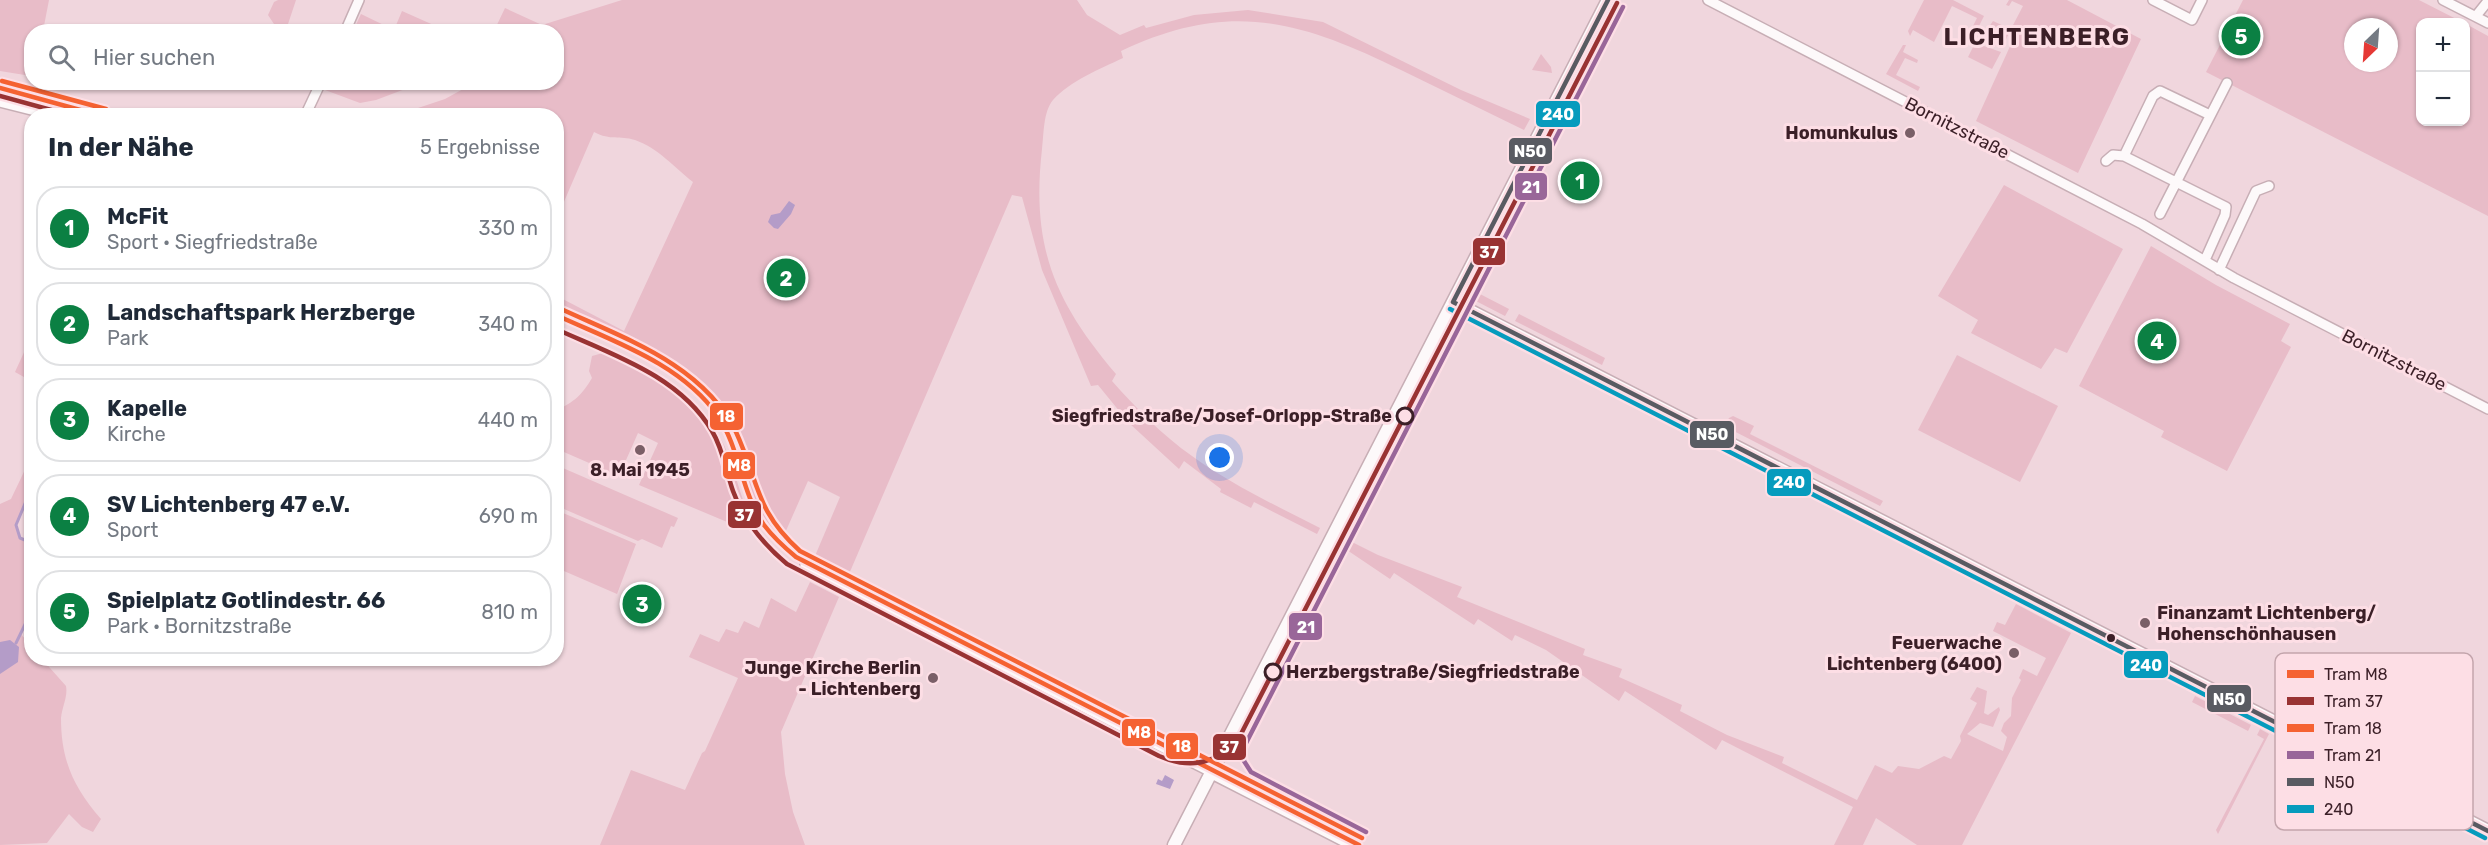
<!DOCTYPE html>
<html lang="de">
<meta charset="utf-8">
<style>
:root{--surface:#fff;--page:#f6f6f7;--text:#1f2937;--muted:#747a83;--line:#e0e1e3;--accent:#0b8043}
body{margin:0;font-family:Rubik,sans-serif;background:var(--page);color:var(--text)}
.controls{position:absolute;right:18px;top:18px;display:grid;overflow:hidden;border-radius:12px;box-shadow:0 2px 4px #0004}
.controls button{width:54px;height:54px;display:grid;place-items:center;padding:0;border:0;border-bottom:2px solid var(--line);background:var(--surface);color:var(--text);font:30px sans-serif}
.compass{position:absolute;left:2344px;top:18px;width:54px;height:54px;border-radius:50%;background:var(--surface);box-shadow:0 2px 4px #0004;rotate:205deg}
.you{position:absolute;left:1220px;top:458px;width:21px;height:21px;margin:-15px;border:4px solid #fff;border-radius:50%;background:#1a73e8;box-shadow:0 0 0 9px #1a73e833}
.badge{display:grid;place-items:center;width:39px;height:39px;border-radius:50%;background:var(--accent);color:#fff;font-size:20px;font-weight:700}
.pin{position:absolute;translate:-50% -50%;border:3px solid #fff;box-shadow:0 2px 6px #0006}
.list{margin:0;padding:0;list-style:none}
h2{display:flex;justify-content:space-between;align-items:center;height:78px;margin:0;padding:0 24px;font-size:26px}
h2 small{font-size:20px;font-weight:400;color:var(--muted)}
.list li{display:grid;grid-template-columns:39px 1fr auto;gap:18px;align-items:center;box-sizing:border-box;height:84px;margin:0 12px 12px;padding:0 12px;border:2px solid var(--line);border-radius:24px}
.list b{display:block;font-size:22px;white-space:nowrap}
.list p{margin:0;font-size:20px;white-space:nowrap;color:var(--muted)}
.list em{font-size:20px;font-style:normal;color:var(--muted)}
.icon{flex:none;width:33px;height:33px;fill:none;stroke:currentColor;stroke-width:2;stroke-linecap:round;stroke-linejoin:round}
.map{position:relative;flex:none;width:2488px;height:845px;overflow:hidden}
.search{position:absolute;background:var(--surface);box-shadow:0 2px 4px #0004;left:24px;top:24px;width:540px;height:66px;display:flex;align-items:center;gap:15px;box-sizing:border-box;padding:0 21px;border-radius:24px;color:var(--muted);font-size:22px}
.panel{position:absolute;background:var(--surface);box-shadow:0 2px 4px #0004;left:24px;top:108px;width:540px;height:558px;border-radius:24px}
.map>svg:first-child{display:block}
.green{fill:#e8bcc8;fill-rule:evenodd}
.water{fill:#b49cc8}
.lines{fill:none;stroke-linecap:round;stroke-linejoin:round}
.stream{stroke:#b49cc8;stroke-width:3}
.street-casing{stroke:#c7aeb5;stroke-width:12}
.secondary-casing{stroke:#c7aeb5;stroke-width:15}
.street{stroke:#fdf9fa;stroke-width:9}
.secondary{stroke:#fdf9fa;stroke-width:12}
.bus-1-casing{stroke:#fddee5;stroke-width:9}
.bus-2-casing{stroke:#fddee5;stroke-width:9}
.bus-1{stroke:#595b62;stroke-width:4.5}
.bus-2{stroke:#069bbd;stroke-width:4.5}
.tram-1-casing{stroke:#fddee5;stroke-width:9}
.tram-2-casing{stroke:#fddee5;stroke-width:9}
.tram-3-casing{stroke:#fddee5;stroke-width:9}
.tram-4-casing{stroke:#fddee5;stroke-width:9}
.tram-1{stroke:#f56232;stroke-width:4.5}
.tram-2{stroke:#933;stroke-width:4.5}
.tram-3{stroke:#f56232;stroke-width:4.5}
.tram-4{stroke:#969;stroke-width:4.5}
.poi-dot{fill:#7a5f67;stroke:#fddee5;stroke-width:2}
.stop-dot{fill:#fddee5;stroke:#3b1f27;stroke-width:3}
.bus-dot{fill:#3b1f27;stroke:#fddee5;stroke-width:2}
.labels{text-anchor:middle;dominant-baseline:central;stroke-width:6;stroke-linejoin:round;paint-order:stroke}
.street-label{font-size:18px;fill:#3b1f27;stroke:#fddee5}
.poi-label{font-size:18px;font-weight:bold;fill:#3b1f27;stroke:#fddee5;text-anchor:end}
.stop-label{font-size:18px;font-weight:bold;fill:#3b1f27;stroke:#fddee5;text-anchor:end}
.district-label{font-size:24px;font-weight:bold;letter-spacing:1.5px;fill:#3b1f27;stroke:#fddee5}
.key{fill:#fddee5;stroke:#c3a5ac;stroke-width:1.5}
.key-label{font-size:16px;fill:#3b1f27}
.line-badge{stroke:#fddee5;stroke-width:2}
.badge-label{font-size:16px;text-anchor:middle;font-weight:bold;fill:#fff}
</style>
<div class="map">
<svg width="2488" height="845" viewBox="0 0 2488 845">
<rect width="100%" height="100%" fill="#f0d6dd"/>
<path class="green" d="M0,0H49L43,31L32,32L31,76L0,71Z
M278,0H296L288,24L284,27L274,24L268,15L274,2Z
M622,0H1077L1087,15L1120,35L1144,25L1146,28L1194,15L1248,10L1323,22L1461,90L1530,119L1524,130C1483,110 1442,90 1401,70C1299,20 1229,0 1121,51L1123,58C1100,69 1070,81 1053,100C1043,112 1044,134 1042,149C1031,246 1054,301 1116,374L1112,381C1137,409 1162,435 1192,456C1232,485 1277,506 1320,528L1317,534L1254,502L1251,508L1220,492L1221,489L1184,461L1179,469L1129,423L1098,385L1091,386L1042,270L1022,197L1012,195L849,574L815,556L840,497L808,481L781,542L755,506L726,423L701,392L677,372L557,309V296L624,331L693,182C674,167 658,148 635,140C619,135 611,141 594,132L557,218L556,116H394L445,99L474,83L556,82V32L494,31L505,8L542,25Z
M1924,0H1953L1984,16L1971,42L1966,40L1977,18L1952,6L1934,42L1913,30L1910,36L1908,31Z
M2009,0H2067L2141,39L2078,173L1976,121L2017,31L2012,27L2023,6L2012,1L2009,6L2006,5Z
M2243,0H2419L2462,22H2420V122H2466V24L2488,36V216L2206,72ZM2353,27H2389V63H2353Z
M402,11L447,31H353L361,14L394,30Z
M1993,21L2006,27L2009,33L2002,48L1980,40Z
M1975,43L2001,52L1992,69L1968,57Z
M1903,45H1906L1903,52L1918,60L1917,63L1905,58L1896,75L1920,87L1918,91L1886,74Z
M1541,54L1551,67L1552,73L1532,70Z
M328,83V82L421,83L376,100L360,103L325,90Z
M2004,185L2123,249L2067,353L2055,348L2041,369L1971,333L1978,320L1938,296Z
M1503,237L1505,238L1478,293L1509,309L1505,316L1472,299Z
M2151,246L2216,285L2290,324L2281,341L2291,347L2227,471L2161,437L2164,431L2079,386Z
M1519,314L1605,358L1602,365L1515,321Z
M31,337V381L15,372Z
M610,351C654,371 698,391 720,437C733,461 738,490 749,515L739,527L639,485L658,443L638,433L619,476L557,449V410C574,402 582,395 592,378L589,371L592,356Z
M1957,355L2058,406L2020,482L1918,430Z
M1733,416L1754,426L1750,434L1883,501L1880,506L1724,426L1729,418Z
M31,457V487L16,525L20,537L32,543L31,610L20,633L31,646L32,658L42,659L66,686C68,697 62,707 61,718C61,761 74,788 101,819L93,832L82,827L69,814L47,843L0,845V504L11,499Z
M556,465L678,518L674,527L671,526L662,548L642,539L638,541L557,506Z
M556,510L636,544L617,594L557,568Z
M1348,540L1378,555L1462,587L1457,597L1585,649L1583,655L1622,669L1619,677L1682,705L1680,711L1727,735L1784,757L1782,763L1857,800L1875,765L1892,773L1898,766L1919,769L1944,756L1951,759L1961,741L1960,736L1977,703L1970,699L1977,687L1987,691L1984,713L1988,715L1999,707L2000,710L1993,727L1980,723L1967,734L2003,751L2007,737L2001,731L2004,723L2011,716L2012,698L2021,680L2019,678L2023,669L2037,676L2046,658L1993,631L1997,622L2005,625L2016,604L2071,633L1962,845H1917L1876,818L1863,845H1834L1853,807L1722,740L1716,750L1625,691L1619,701L1546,650L1515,635L1512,641L1478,619L1474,625L1394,573L1390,579L1344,548Z
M810,582L839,597L781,732L785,774L793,812L805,845H600L631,770L685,790L702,753L705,751L738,678L689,657L700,634L719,642L726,629L738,633L744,621L759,628L771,598L796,612Z
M2195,696L2251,725L2248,731L2192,702Z
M2260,729L2269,734L2218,834L2216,830L2264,739L2257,735Z"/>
<path class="water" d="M789,201L795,205L791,214L778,229L774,228L768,222L771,215L780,213Z
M10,640L19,647L18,662L0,674V642Z
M1165,775L1174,780L1170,789L1156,784L1158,779L1162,781Z"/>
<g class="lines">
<path class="stream" d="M32,487L16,525L20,538L32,543
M16,643L32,610"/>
<g class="street-casing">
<path id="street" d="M1708,0L2142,224L2234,278L2488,409
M2153,0L2192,20L2202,0
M2443,0L2488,23
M2476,16L2488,1
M345,32L359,0
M0,102L55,116
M305,116L321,82
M2124,156L2153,96L2160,91L2210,115
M2106,161L2113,155L2124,156L2226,207L2225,215L2205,260
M2160,214L2227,83
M2219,270L2256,191L2269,186
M805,565L1211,772"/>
</g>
<g class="secondary-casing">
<path id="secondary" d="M1453,302L2488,831
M1211,772L1354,845
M1174,845L1608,0"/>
</g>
<use href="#street" class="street"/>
<use href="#secondary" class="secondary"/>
<g class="bus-1-casing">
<path id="bus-1" d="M1453,302L2488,831
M1453,302L1608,0"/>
</g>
<g class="bus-2-casing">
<path id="bus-2" d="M1460,305L1615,3
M1450,309L2485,838"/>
</g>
<use href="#bus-1" class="bus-1"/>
<use href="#bus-2" class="bus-2"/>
<g class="tram-1-casing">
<path id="tram-1" d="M0,88L102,116
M556,315C612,341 681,363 718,416C740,449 741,492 764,525C773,537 784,547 796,557L1359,845"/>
</g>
<g class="tram-2-casing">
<path id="tram-2" d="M0,96L73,116
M556,329C611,354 680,376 712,431C723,449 726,471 733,491C744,521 763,544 787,564L1159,756C1191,770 1219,764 1241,734L1617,3"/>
</g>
<g class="tram-3-casing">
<path id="tram-3" d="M2,81L106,109
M559,308C623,338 703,364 736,432C759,482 755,511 800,551L1362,838"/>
</g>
<g class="tram-4-casing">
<path id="tram-4" d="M1366,832L1251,772L1244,761L1243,749L1623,7"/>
</g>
<use href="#tram-1" class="tram-1"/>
<use href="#tram-2" class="tram-2"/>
<use href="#tram-3" class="tram-3"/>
<use href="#tram-4" class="tram-4"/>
</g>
<g class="poi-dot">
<circle cx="1910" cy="133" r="6"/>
<circle cx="640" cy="450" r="6"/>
<circle cx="2145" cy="623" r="6"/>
<circle cx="2014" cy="653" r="6"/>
<circle cx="933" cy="678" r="6"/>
</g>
<g class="stop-dot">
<circle cx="1405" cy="416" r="8"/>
<circle cx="1273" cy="672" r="8"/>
</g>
<circle class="bus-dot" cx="2111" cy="638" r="5"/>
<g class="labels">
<g class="street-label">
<text transform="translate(1957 128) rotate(27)">Bornitzstraße</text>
<text transform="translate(2394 360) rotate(27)">Bornitzstraße</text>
</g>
<g class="poi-label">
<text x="1898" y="133">Homunkulus</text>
<text x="640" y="470" text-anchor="middle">8. Mai 1945</text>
<text x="2157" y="613" text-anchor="start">Finanzamt Lichtenberg/<tspan x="2157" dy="21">Hohenschönhausen</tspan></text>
<text x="2002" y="643">Feuerwache<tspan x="2002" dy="21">Lichtenberg (6400)</tspan></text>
<text x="921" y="668">Junge Kirche Berlin<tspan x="921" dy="21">- Lichtenberg</tspan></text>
</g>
<g class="stop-label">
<text x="1392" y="416">Siegfriedstraße/Josef-Orlopp-Straße</text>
<text x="1286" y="672" text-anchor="start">Herzbergstraße/Siegfriedstraße</text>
</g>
<g class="district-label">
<text x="2037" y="37">LICHTENBERG</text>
</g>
</g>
<rect x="2275" y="653" width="198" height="177" rx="9" class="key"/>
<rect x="2287" y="670" width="27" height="8" fill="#f56232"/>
<rect x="2287" y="697" width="27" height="8" fill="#933"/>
<rect x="2287" y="724" width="27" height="8" fill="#f56232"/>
<rect x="2287" y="751" width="27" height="8" fill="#969"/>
<rect x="2287" y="778" width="27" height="8" fill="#595b62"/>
<rect x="2287" y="805" width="27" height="8" fill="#069bbd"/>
<g class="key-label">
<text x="2324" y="680">Tram M8</text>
<text x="2324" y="707">Tram 37</text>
<text x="2324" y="734">Tram 18</text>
<text x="2324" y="761">Tram 21</text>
<text x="2324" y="788">N50</text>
<text x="2324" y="815">240</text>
</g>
<g class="line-badge">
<rect x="1535" y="100" width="46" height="28" rx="6" fill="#069bbd"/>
<rect x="1508" y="137" width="45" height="28" rx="6" fill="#595b62"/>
<rect x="1514" y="172" width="34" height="29" rx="6" fill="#969"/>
<rect x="1472" y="237" width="34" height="29" rx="6" fill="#933"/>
<rect x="709" y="402" width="35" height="29" rx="6" fill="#f56232"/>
<rect x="1689" y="420" width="46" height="29" rx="6" fill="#595b62"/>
<rect x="722" y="451" width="34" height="29" rx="6" fill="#f56232"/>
<rect x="1766" y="468" width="46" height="29" rx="6" fill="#069bbd"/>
<rect x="727" y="500" width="35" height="29" rx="6" fill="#933"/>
<rect x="1288" y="612" width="35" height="29" rx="6" fill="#969"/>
<rect x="2123" y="650" width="46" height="29" rx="6" fill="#069bbd"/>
<rect x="2206" y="684" width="46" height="29" rx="6" fill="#595b62"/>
<rect x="1121" y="718" width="35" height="29" rx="6" fill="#f56232"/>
<rect x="1165" y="732" width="34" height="28" rx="6" fill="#f56232"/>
<rect x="1212" y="733" width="35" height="28" rx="6" fill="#933"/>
</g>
<g class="badge-label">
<text x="1558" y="120">240</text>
<text x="1530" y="157">N50</text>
<text x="1531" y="193">21</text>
<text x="1489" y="258">37</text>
<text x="726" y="422">18</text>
<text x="1712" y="440">N50</text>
<text x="739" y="471">M8</text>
<text x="1789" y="488">240</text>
<text x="744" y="521">37</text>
<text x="1306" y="633">21</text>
<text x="2146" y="671">240</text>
<text x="2229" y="705">N50</text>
<text x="1139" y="738">M8</text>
<text x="1182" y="752">18</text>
<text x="1229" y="753">37</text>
</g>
</svg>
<div class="controls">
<button>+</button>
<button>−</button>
</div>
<svg class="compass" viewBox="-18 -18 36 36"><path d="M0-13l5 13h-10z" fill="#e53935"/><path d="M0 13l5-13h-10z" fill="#747a83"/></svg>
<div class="you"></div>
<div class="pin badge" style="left:1580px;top:181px">1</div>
<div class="pin badge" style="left:786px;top:278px">2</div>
<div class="pin badge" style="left:642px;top:604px">3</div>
<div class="pin badge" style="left:2157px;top:341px">4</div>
<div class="pin badge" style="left:2241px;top:36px">5</div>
<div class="search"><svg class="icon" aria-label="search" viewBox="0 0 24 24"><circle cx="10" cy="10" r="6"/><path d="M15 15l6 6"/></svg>Hier suchen</div>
<section class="panel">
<h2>In der Nähe<small>5 Ergebnisse</small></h2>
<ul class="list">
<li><span class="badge">1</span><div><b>McFit</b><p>Sport · Siegfriedstraße</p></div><em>330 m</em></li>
<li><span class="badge">2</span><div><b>Landschaftspark Herzberge</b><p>Park</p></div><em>340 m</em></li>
<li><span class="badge">3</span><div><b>Kapelle</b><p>Kirche</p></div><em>440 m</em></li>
<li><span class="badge">4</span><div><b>SV Lichtenberg 47 e.V.</b><p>Sport</p></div><em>690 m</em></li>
<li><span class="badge">5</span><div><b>Spielplatz Gotlindestr. 66</b><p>Park · Bornitzstraße</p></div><em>810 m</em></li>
</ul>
</section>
</div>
